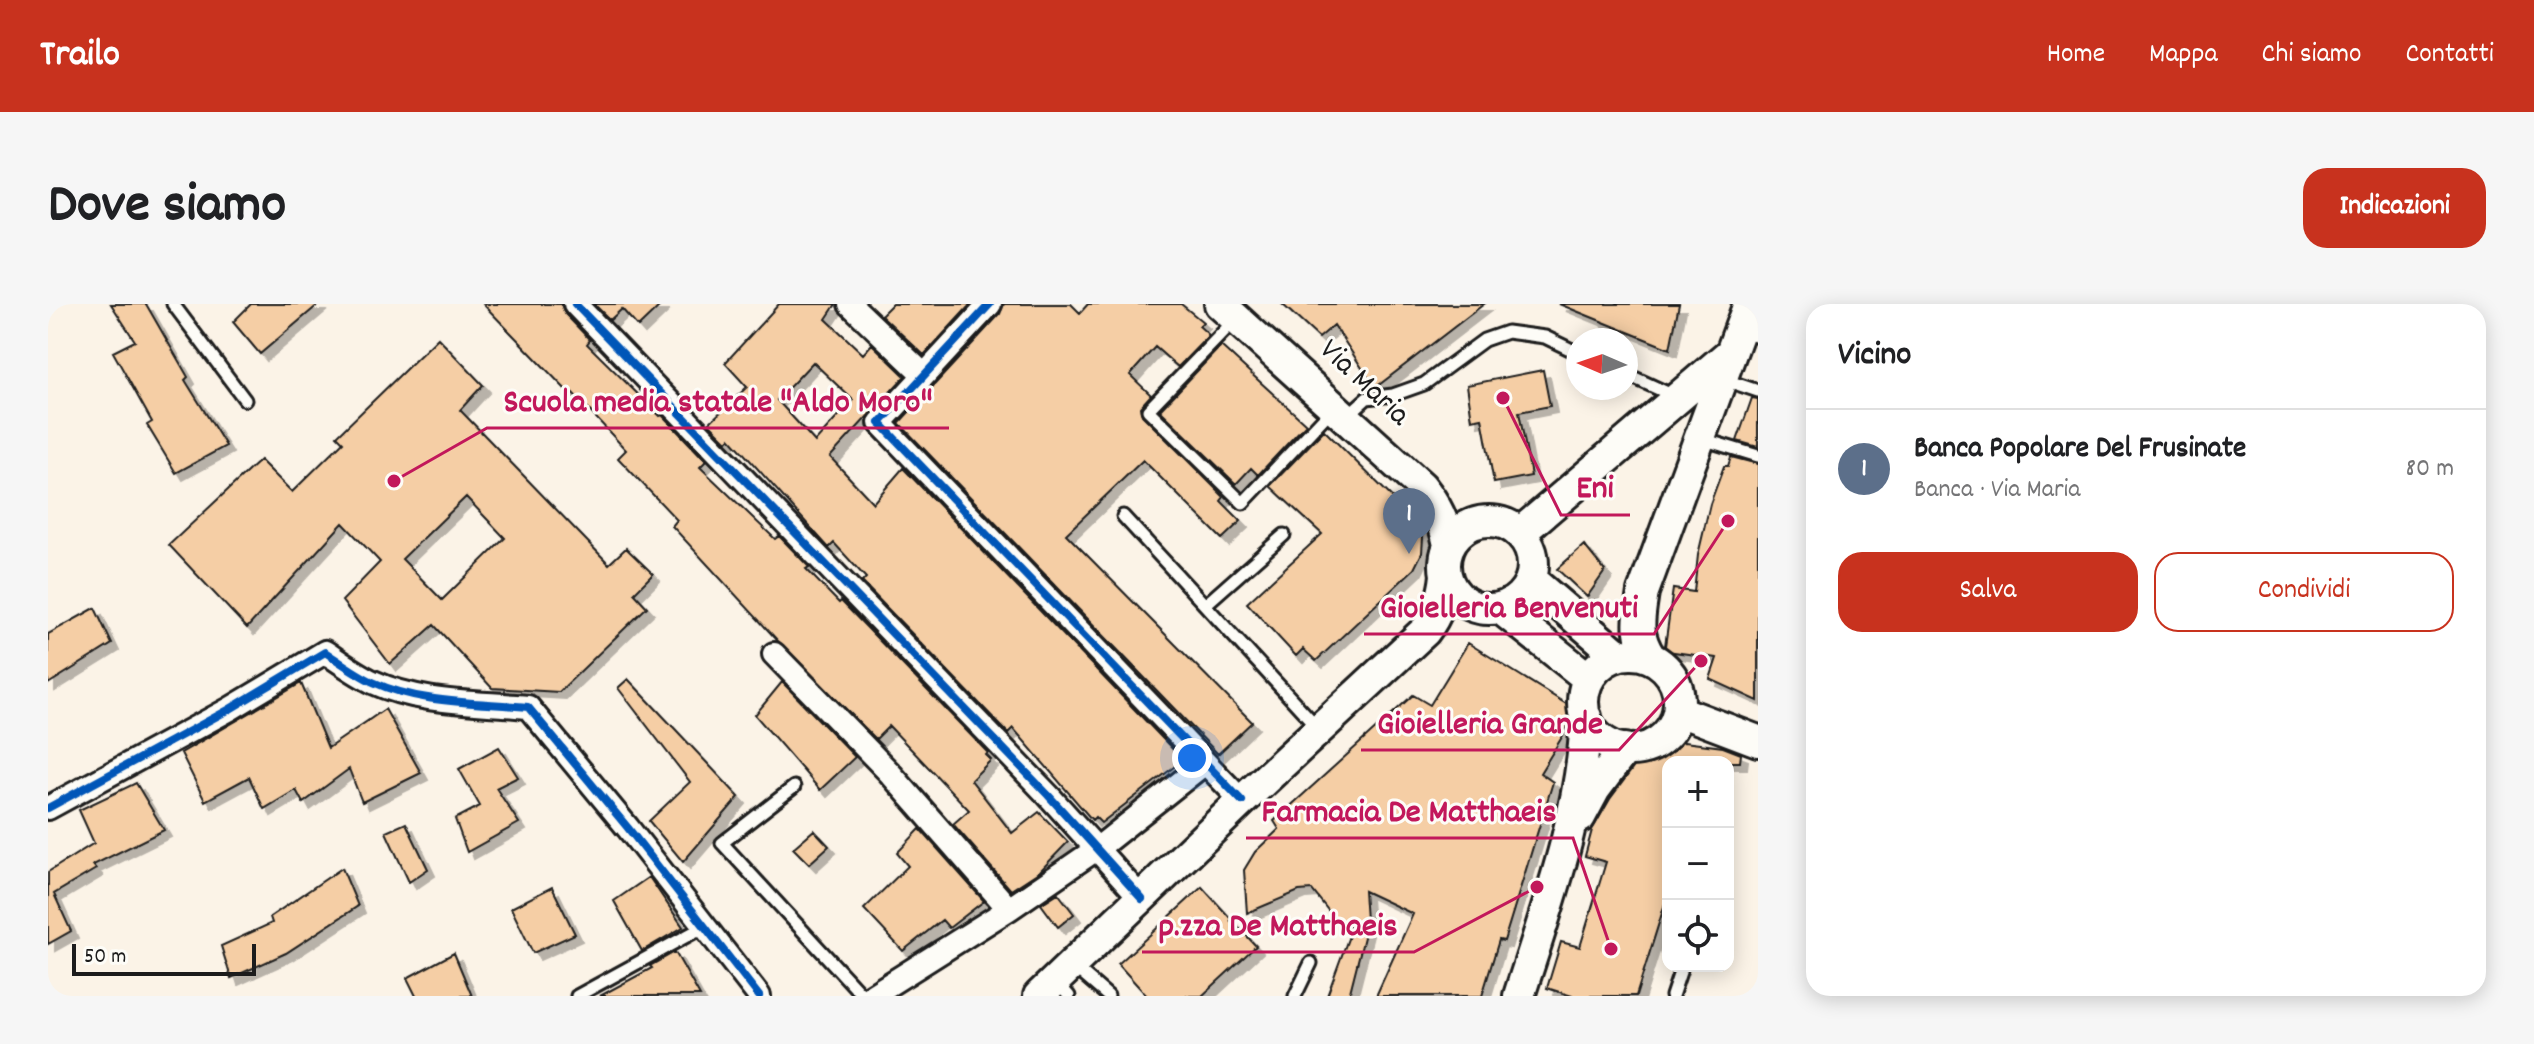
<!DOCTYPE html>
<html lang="it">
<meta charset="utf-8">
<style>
:root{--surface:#fff;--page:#f6f6f6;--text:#202124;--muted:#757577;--line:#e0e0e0;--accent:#c8321e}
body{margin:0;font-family:Dekko,sans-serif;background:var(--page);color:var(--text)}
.controls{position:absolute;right:24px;bottom:24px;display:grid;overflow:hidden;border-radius:16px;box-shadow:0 4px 20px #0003}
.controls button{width:72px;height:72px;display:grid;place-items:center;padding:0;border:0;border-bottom:2px solid var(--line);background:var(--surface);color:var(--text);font:40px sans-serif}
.compass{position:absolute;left:1518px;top:24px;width:72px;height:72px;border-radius:50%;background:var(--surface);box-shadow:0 4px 20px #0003;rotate:272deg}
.scale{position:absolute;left:24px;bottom:20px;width:184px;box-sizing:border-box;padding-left:8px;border:4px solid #1c1c1c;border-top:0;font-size:22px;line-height:28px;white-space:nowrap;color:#1c1c1c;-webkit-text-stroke:6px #fdfcf7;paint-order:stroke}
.you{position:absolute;left:1144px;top:454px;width:28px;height:28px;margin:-20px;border:6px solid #fff;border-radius:50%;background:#1a73e8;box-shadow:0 0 0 12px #1a73e833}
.badge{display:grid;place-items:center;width:52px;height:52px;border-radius:50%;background:var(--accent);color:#fff;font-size:26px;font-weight:700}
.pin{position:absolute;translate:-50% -66px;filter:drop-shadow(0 2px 4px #0008)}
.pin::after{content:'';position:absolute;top:42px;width:28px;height:24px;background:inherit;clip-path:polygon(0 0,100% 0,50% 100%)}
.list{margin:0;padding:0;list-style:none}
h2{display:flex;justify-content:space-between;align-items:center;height:104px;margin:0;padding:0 32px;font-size:34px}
h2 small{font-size:26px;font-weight:400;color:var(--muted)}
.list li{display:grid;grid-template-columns:52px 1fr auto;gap:24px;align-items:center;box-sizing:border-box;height:120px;padding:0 32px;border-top:2px solid var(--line)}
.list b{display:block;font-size:30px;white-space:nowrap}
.list p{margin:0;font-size:26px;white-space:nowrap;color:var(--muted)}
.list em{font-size:26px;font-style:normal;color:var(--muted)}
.actions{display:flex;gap:16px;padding:24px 32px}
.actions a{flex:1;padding:18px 0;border:2px solid var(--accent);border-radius:24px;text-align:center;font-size:28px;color:var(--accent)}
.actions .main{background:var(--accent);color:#fff}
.icon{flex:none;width:44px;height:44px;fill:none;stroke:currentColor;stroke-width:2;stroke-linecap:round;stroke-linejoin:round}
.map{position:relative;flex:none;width:1710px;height:692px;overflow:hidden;border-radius:24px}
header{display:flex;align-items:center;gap:48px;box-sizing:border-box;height:112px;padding:0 40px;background:var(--accent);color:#fff}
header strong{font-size:38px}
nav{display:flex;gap:44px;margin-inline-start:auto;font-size:28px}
.intro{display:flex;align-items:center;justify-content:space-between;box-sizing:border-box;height:192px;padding:0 48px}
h1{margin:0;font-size:56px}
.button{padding:20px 36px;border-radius:24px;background:var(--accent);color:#fff;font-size:28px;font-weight:700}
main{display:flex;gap:48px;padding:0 48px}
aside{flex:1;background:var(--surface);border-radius:24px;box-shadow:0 4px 20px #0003}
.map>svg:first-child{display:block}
.building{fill:#f5cea5;stroke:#1c1c1c;stroke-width:2;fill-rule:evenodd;filter:url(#shadow)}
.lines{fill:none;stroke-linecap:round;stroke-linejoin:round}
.lane-casing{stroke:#1c1c1c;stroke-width:17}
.street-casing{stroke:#1c1c1c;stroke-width:28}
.secondary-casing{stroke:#1c1c1c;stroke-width:36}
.lane{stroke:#fdfcf7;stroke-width:11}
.street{stroke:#fdfcf7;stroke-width:22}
.secondary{stroke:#fdfcf7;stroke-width:30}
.cycleway-casing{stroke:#fdfcf7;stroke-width:13}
.cycleway{stroke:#0057b8;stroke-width:8}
.labels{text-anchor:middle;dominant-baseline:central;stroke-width:6;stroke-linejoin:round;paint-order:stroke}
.street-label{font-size:32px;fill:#1c1c1c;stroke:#fdfcf7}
.leader{fill:none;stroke:#c2185b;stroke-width:3}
.callout-dot{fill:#c2185b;stroke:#fdfcf7;stroke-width:3}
.callout-label{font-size:34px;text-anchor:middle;font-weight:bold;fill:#c2185b;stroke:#fdfcf7;stroke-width:6;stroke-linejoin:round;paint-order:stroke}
</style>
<header>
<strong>Trailo</strong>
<nav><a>Home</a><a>Mappa</a><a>Chi siamo</a><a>Contatti</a></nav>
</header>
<div class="intro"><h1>Dove siamo</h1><a class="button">Indicazioni</a></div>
<main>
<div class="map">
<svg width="1710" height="692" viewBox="0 0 1710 692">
<defs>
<filter id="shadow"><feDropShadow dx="7" dy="7" stdDeviation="0" flood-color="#0004"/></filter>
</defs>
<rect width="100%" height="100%" fill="#fbf3e7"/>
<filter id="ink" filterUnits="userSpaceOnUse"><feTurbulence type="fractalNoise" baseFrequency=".0125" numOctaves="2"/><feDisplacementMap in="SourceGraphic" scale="16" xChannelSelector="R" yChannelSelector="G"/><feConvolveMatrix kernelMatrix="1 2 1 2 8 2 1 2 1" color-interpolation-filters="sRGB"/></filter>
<g filter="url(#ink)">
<path class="building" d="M63,0H98L140,73L137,76L178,142L128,169L99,121L104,118L65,48L87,37Z
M203,0H271L212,50L185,18Z
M435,0H513L517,10L542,36L539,40L612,112L614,111L658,157L652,163L727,235L731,232L761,263L758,265L791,299L793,297L940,449L938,451L943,456L923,476L964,529L991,508L1020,538L992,567L963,586L905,520L921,506L841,422L828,435L730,337L624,222L629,216L570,154L578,146L524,88L522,90Z
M546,0H614L590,23L574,5L562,16Z
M731,0H788L778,15L815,50L824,40L857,72L782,153L825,199L855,164L1135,456L1053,519L1047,513L1044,516L965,424L960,429L814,278L818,274L786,239L781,244L682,134L679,137L661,119L699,83L677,59ZM765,58L805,96L767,138L729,96Z
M844,0H923L876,51L833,11Z
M956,0H1023L1032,9L1040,0H1133L1155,18L1151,22L1161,31L1130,63L1107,43L1082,71L1103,91L1092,103L1094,111L1176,193L1173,197L1193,217L1174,235L1095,156L1018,230L1204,418L1170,450L851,119L952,10Z
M1234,0H1436L1327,84L1286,21L1271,34Z
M1511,0H1631L1622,45Z
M390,34L435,81L412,106L561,260L578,244L605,270L586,289L599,303L511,388L444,384L386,321L342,360L294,297L332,258L295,219L199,324L121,241L212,156L244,188L295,138L289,132ZM418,193L457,234L394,296L354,255Z
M1173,42L1258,120L1210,171L1203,164L1188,180L1112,106Z
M1495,66L1502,102L1471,108L1483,172L1446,179L1434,114L1424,116L1419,81Z
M1704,94L1710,95V143L1689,137Z
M1276,126L1370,219L1375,233L1374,249L1366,265L1268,357L1255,345L1248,352L1199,299L1274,230L1222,182Z
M1683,153L1710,160V397L1662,375L1669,354L1619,347L1617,342L1625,285L1646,288L1650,251L1662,200L1676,162H1680Z
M1536,241L1557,267L1539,293L1509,265Z
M47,304L64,340L0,380V330Z
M1420,339L1523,403L1519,425L1492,469L1505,478L1456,637L1451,636L1434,692H1328L1365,610L1316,587L1318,616L1294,624L1264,586L1251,587L1199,609L1196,566L1207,548L1231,525L1226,517L1365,391L1382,401Z
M580,375L691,493L635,558L601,517L642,478L570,384Z
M734,378L807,453L772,486L707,411Z
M253,379L280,444L337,405L373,469L314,498L301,465L255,499L248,486L216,505L201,473L157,497L133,449Z
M1636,438L1675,443L1693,450L1692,458H1620V590L1588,692H1524L1499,684L1513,638L1532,643L1558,558L1537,552L1544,526L1562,495L1591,456L1595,445Z
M451,443L470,473L448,484L471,519L419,548L407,515L432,502L411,465Z
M88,479L116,526L45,561L48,565L6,590L23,627L0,640V568L46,539L31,506Z
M358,519L380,565L361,578L338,528Z
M872,525L936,597L901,624L894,616L855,647L816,605L860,562L849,549Z
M766,526L781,542L761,560L745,544Z
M294,564L310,602L238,649L183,674L173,642L224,619L222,613Z
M601,573L635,623L594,647L566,597Z
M504,583L527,630L485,649L463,604Z
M1154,583L1184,616L1182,617H1185L1208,642L1154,692H1099L1070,660Z
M1010,589L1026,610L1010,623L993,600Z
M1305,621L1318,625L1301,692H1279Z
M627,648L652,692H552L604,664L602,662Z
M406,649L424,692H368L359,674Z"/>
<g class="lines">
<g class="lane-casing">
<path id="lane" d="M125,0L197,96
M1186,17L1100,106L1195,199L1285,104
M1692,25L1710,32
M1578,70L1626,92
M1677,76L1710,87
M1299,112L1319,94L1345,91L1376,80L1436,36L1459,28L1497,33L1530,49
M1651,134L1710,152
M1075,212L1271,425
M1157,301L1236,231
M746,483L674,539L815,692
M1024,661L1060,692
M1008,677L1021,692
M529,692L657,622
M1247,692L1263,659
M1624,692L1634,662"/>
</g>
<g class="street-casing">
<path id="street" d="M527,0L1000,491L1094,595
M802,0L875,70
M942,0L832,119L1194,497
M726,350L841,468L961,605
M0,504L182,405L277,348C292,358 308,370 325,378C372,400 429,398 480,403L580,524L711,692
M823,692L961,605L1050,544L1157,459"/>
</g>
<g class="secondary-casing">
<path id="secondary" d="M1172,0L1373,182C1388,201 1396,217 1401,241
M1397 261a44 44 0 1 1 88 0a44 44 0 1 1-88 0Z
M1472,229L1679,52
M1483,276L1570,351
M1452,304L1541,375
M1535 398a48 48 0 1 1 96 0a48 48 0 1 1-96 0Z
M1602,353C1587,329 1591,315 1595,288L1701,0
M1631,407L1710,437
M1532,513L1547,485L1577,445
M991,692L1194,497L1377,327C1390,310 1396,293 1398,271
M1471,692C1500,601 1534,509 1538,413"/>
</g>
<use href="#lane" class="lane"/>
<use href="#street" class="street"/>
<use href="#secondary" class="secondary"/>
<g class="cycleway-casing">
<path id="cycleway" d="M527,0L1000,491L1094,595
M942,0L832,119L1194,497
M0,504L182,405L277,348C292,358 308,370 325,378C372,400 429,398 480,403L580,524L711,692"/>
</g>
<use href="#cycleway" class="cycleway"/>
</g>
</g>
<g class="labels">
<g class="street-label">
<text transform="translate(1315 80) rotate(43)">Via Maria</text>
</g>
</g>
<path class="leader" d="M346 177L439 124H901M1455 94L1513 211H1582M1680 217L1606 330H1316M1653 357L1571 446H1313M1563 645L1525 534H1198M1489 583L1366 648H1094"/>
<g class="callout-dot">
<circle cx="346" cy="177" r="8"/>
<circle cx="1455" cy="94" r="8"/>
<circle cx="1680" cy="217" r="8"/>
<circle cx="1653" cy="357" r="8"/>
<circle cx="1563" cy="645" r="8"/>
<circle cx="1489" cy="583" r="8"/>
</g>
<g class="callout-label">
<text x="670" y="107">Scuola media statale "Aldo Moro"</text>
<text x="1547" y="193">Eni</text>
<text x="1461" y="313">Gioielleria Benvenuti</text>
<text x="1442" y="429">Gioielleria Grande</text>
<text x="1361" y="517">Farmacia De Matthaeis</text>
<text x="1230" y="631">p.zza De Matthaeis</text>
</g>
</svg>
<div class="controls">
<button>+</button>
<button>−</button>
<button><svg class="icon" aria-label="locate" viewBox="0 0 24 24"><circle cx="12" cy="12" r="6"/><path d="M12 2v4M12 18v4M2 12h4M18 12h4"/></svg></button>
</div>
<svg class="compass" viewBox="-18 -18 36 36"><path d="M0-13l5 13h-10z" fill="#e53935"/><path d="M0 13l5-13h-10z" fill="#757577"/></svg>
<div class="scale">50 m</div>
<div class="you"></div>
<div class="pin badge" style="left:1361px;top:250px;background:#5c6f8a">1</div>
</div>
<aside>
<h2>Vicino<small></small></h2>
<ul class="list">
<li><span class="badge" style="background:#5c6f8a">1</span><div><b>Banca Popolare Del Frusinate</b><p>Banca · Via Maria</p></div><em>80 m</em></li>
</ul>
<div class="actions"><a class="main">Salva</a><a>Condividi</a></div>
</aside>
</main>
